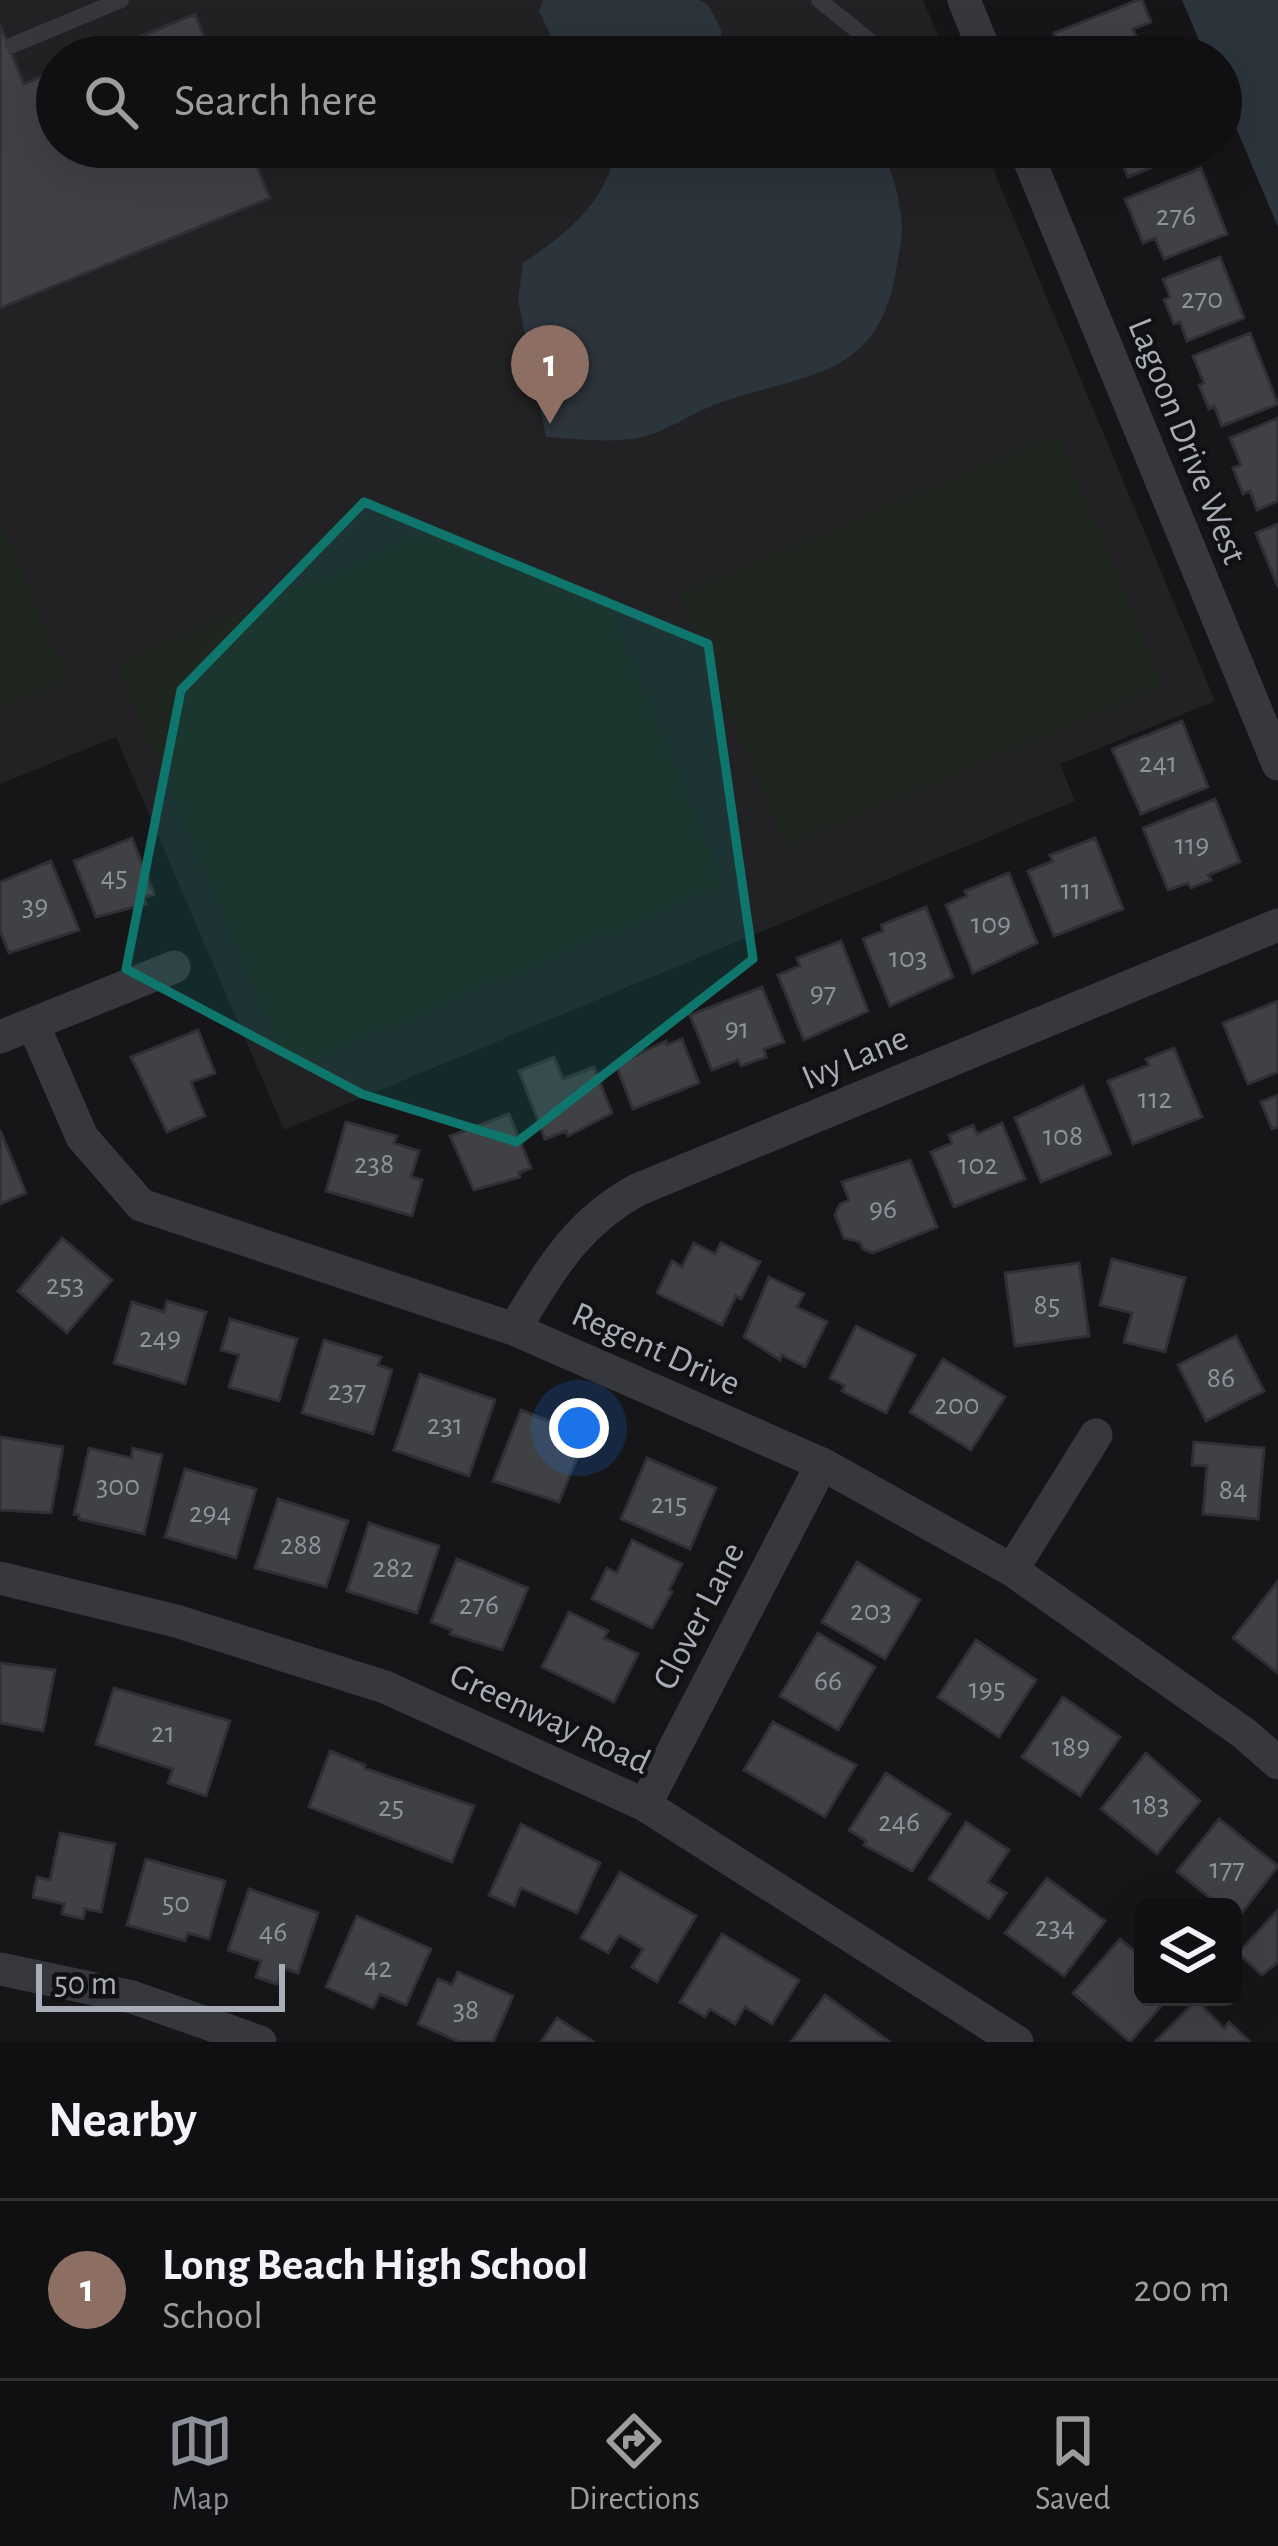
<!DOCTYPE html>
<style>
:root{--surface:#101012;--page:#19191b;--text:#f1f3f6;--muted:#9c9d9f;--line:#303032;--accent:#8c9099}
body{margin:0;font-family:"Alegreya Sans",sans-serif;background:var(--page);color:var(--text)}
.controls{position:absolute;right:36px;bottom:36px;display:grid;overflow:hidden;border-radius:18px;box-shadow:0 12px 48px #0002}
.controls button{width:108px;height:108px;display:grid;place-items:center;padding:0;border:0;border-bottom:3px solid var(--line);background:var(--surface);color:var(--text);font:60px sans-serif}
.scale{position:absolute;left:36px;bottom:30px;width:249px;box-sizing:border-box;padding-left:12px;border:6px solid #a8adb8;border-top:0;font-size:33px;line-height:42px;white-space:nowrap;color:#a8adb8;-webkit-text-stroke:9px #111113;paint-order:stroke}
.you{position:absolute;left:579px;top:1428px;width:42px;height:42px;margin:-30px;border:9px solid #fff;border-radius:50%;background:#1a73e8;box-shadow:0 0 0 18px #1a73e833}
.badge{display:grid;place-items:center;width:78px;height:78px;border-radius:50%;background:var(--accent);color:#fff;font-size:39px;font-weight:700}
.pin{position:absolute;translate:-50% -99px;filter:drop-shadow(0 3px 6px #0008)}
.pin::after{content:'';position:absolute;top:63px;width:42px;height:36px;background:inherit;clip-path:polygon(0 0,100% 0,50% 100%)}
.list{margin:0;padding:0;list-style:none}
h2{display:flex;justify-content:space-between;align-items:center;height:156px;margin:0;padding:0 48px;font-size:51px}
h2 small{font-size:39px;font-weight:400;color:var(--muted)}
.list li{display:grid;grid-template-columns:78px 1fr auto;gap:36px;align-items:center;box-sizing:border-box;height:180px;padding:0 48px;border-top:3px solid var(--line)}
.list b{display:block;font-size:45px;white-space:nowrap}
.list p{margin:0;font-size:39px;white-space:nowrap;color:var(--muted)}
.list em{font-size:39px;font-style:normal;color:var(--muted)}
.icon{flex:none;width:66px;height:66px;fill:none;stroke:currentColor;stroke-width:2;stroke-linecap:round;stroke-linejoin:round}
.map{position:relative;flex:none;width:1278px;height:2042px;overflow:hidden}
.search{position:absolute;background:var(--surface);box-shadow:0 12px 48px #0002;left:36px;right:36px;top:36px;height:132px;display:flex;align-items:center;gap:30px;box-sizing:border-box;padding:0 42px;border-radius:66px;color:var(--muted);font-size:45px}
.sheet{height:336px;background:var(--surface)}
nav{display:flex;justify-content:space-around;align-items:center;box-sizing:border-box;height:168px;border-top:3px solid var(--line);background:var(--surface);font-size:33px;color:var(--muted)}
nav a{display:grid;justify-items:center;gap:6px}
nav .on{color:var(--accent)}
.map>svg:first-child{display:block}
.built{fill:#222225}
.green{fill:#1e261f}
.water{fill:#2c353c}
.building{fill:#404145;stroke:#303034;stroke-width:3}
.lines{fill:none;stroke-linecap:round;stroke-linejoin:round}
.lane{stroke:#37383d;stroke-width:16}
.street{stroke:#37383d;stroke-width:33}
.marked{fill:#0f766e;fill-opacity:0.2;stroke:#0f766e;stroke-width:9;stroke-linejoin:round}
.labels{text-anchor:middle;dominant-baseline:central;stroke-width:9;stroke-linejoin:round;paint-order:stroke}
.number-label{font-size:30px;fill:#8e929b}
.street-label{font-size:36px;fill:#a8adb8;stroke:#111113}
</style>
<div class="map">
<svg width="1278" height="2042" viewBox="0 0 1278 2042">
<rect width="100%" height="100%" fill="#161618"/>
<path class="built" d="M0,0H923L947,57H57V147H984L1215,701L1060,764L1075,801L284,1130L116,737L0,784Z"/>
<path class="green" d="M1058,434L1164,685L785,846L679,595Z
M0,520L68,680L0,708Z
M437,529L606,598L724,885L289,1070L116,663Z"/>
<path class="water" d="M543,0H699L708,5L722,31L714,57H561L539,11Z
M1182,0H1278V227L1221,92V57H1206Z
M617,147H865C894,158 896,188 901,215C904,233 899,252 896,270C879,378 807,373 722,402C694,411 668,432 638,438C608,443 576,439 546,437L518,300L523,263C569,232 605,204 617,147Z"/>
<path class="building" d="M1138,0H1142L1151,22L1133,29L1144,57H1063L1054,33Z
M195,14L212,57H90Z
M0,25L24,84L57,70V147H249L270,198L0,308Z
M1103,147H1190L1192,151L1128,177L1118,153L1107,157Z
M1201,168L1227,234L1164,259L1155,238L1143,243L1125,199Z
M1220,257L1244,318L1187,341L1180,322L1174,324L1164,300L1170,297L1163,279Z
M1250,333L1278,404L1222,426L1214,406L1209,409L1199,385L1204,383L1193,356Z
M1278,418V501L1257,510L1250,491L1243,494L1233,468L1241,465L1230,438Z
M1278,524V587L1256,533Z
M1182,721L1208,787L1141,814L1112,749Z
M1215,799L1240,862L1208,875L1211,880L1191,888L1188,883L1168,890L1143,828Z
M132,838L154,894L143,898L146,904L96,917L74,861Z
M1095,838L1123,909L1054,936L1028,871L1053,861L1050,855Z
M51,861L79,930L9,953L0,931V882Z
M1009,873L1037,943L973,973L946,905L967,896L965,891Z
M926,907L953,977L890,1006L863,939L883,931L881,925Z
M841,941L868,1011L804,1040L778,975L800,966L797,958Z
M762,987L784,1042L764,1049L766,1057L741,1066L738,1060L712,1070L690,1015Z
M1278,1001V1072L1248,1084L1223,1023Z
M198,1030L215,1073L191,1082L205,1116L167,1132L131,1057Z
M682,1039L699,1083L633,1109L616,1065L666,1041L667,1045Z
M1174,1048L1202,1117L1133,1144L1108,1081L1149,1065L1146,1059Z
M554,1057L563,1079L594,1067L612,1113L568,1136L566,1131L545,1139L519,1071Z
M1083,1086L1111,1154L1041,1182L1015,1118Z
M1278,1095V1127L1272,1129L1261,1102Z
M509,1114L531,1168L519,1173L520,1177L474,1190L450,1136Z
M346,1122L397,1136L394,1143L419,1151L411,1177L422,1180L412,1216L326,1191Z
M1002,1123L1025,1179L954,1207L931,1152L952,1143L949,1135L973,1125L977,1134Z
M0,1130L26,1193L0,1204Z
M910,1160L937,1227L873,1253L863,1249L860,1242L844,1238L835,1215L840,1204L849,1200L842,1182Z
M62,1238L112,1280L67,1333L18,1291Z
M694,1243L715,1254L721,1243L760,1262L741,1299L736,1296L722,1325L657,1293L672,1261L682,1267Z
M1112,1259L1185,1278L1165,1352L1124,1342L1132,1313L1100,1305Z
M1079,1263L1089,1336L1015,1346L1005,1273Z
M769,1277L804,1294L797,1307L827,1322L805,1367L782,1355L780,1360L744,1337Z
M167,1301L206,1312L185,1384L114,1363L132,1302L164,1312Z
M230,1319L297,1339L279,1401L229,1387L239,1355L221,1350Z
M856,1326L915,1355L886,1413L842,1391L845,1386L830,1378Z
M1236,1336L1264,1391L1206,1421L1178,1365Z
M324,1340L381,1357L378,1365L392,1370L373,1434L302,1413Z
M943,1359L1005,1397L971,1450L910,1412Z
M420,1374L495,1400L469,1476L394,1450Z
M521,1410L586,1436L559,1502L493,1481Z
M0,1437L63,1447L51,1513L0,1510Z
M1194,1442L1264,1448L1258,1519L1203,1514L1207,1466L1192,1465Z
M89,1448L131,1458L133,1448L162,1455L144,1534L79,1519V1515L74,1514Z
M647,1458L716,1488L690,1549L621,1519Z
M185,1469L256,1489L236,1558L165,1537Z
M278,1499L348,1521L326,1587L255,1568Z
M369,1523L439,1546L417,1613L347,1591Z
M632,1540L682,1564L669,1590L672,1592L652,1628L592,1599L607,1568L617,1573Z
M457,1559L528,1588L502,1650L450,1634L452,1630L431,1622Z
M857,1562L920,1600L885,1659L822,1622Z
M1278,1581V1673L1233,1638Z
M569,1612L608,1631L604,1638L638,1654L614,1702L542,1667Z
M818,1633L875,1667L838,1730L780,1696Z
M976,1640L1036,1680L999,1737L938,1697Z
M0,1663L55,1670L43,1731L0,1723Z
M114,1688L230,1721L206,1796L168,1783L173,1769L96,1744Z
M1063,1697L1120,1737L1080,1796L1022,1757Z
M773,1722L856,1765L825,1817L744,1770Z
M330,1751L365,1765L364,1768L474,1806L452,1862L309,1807Z
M1146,1753L1200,1801L1157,1854L1101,1809Z
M886,1773L950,1814L912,1871L864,1845L866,1841L849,1830Z
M1219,1819L1278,1866L1237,1919L1233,1907H1221L1177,1871Z
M966,1822L1009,1850L988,1882L1006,1893L989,1919L929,1879Z
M521,1824L600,1863L577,1913L521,1888L514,1906L489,1895Z
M60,1833L115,1844L101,1912L85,1909L83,1919L62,1914L64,1904L33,1897L37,1877L50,1880Z
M146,1859L225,1881L209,1939L188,1933L185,1941L127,1925Z
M620,1872L696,1916L657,1982L632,1967L643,1949L619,1935L608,1953L581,1938Z
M1047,1878L1105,1921L1064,1976L1005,1933Z
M249,1889L318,1913L298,1973L283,1968L277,1984L256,1977L261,1961L228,1950Z
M1278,1910V1962L1262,1975L1238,1953Z
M357,1916L431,1949L406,2005L380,1994L373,2008L326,1987Z
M722,1934L799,1980L772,2024L745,2007L735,2024L710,2009L705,2017L680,2002Z
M1120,1939L1143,1958V1997H1169L1130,2042L1073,1993Z
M458,1972L513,1996L493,2042H460L418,2024L438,1979L452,1985Z
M825,1995L890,2042H791Z
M1196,2000L1224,2028L1229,2022L1250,2042H1155Z
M557,2018L594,2042H541Z"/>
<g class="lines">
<path class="lane" d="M819,0L890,57
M13,45L121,0"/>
<path class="street" d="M964,0L987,57
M1024,147L1278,764
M33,1024L82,1137L141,1205L514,1329L822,1464L1012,1570L1245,1734L1278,1763
M0,1037L174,967
M514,1329C551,1270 574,1225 637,1190L1278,925
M1012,1570L1096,1435
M0,1578L176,1621L385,1687L645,1805L1017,2042
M645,1805L822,1464
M0,1969L132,1997L260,2042"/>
</g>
<path class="marked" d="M364,502L708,644L753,959L517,1142L362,1094L126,969L181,690Z"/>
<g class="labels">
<g class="number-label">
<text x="1176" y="216">276</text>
<text x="1202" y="299">270</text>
<text x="1158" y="763">241</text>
<text x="1192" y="845">119</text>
<text x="114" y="877">45</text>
<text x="1076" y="890">111</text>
<text x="35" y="906">39</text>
<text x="991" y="924">109</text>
<text x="908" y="958">103</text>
<text x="823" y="993">97</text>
<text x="737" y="1029">91</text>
<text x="1155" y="1099">112</text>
<text x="1063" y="1136">108</text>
<text x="374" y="1164">238</text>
<text x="978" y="1165">102</text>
<text x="883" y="1209">96</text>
<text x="65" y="1285">253</text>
<text x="1047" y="1305">85</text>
<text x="160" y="1338">249</text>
<text x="1221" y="1378">86</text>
<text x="347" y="1391">237</text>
<text x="957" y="1405">200</text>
<text x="445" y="1425">231</text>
<text x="118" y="1486">300</text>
<text x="1233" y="1490">84</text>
<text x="669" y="1504">215</text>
<text x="210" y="1513">294</text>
<text x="301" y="1545">288</text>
<text x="393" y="1568">282</text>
<text x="479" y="1605">276</text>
<text x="871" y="1611">203</text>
<text x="828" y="1681">66</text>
<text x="987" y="1689">195</text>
<text x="163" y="1733">21</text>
<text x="1071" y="1747">189</text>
<text x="1151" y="1805">183</text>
<text x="391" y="1807">25</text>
<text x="899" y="1822">246</text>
<text x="1227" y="1869">177</text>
<text x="176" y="1903">50</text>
<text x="1055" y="1927">234</text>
<text x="273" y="1932">46</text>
<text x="378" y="1968">42</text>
<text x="466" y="2010">38</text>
</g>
<g class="street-label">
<text transform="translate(1187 441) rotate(68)">Lagoon Drive West</text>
<text transform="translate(855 1058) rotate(-23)">Ivy Lane</text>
<text transform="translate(656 1349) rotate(24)">Regent Drive</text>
<text transform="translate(699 1616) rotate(-63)">Clover Lane</text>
<text transform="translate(550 1719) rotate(25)">Greenway Road</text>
</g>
</g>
</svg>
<div class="controls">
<button><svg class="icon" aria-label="layers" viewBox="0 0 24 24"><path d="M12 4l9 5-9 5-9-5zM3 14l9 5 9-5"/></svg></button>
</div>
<div class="scale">50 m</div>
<div class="you"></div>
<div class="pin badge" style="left:550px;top:424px;background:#8d6e63">1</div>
<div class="search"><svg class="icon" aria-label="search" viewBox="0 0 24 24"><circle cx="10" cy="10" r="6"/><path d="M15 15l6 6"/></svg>Search here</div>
</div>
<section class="sheet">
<h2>Nearby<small></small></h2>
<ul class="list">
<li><span class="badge" style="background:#8d6e63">1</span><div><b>Long Beach High School</b><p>School</p></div><em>200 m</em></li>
</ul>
</section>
<nav>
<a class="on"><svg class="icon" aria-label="map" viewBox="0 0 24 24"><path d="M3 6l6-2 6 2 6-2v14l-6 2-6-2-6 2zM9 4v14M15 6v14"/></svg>Map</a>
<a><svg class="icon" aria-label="directions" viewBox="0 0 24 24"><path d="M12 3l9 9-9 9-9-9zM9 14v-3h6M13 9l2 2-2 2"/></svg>Directions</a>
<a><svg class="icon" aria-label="saved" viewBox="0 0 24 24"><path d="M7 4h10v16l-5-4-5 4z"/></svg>Saved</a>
</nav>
